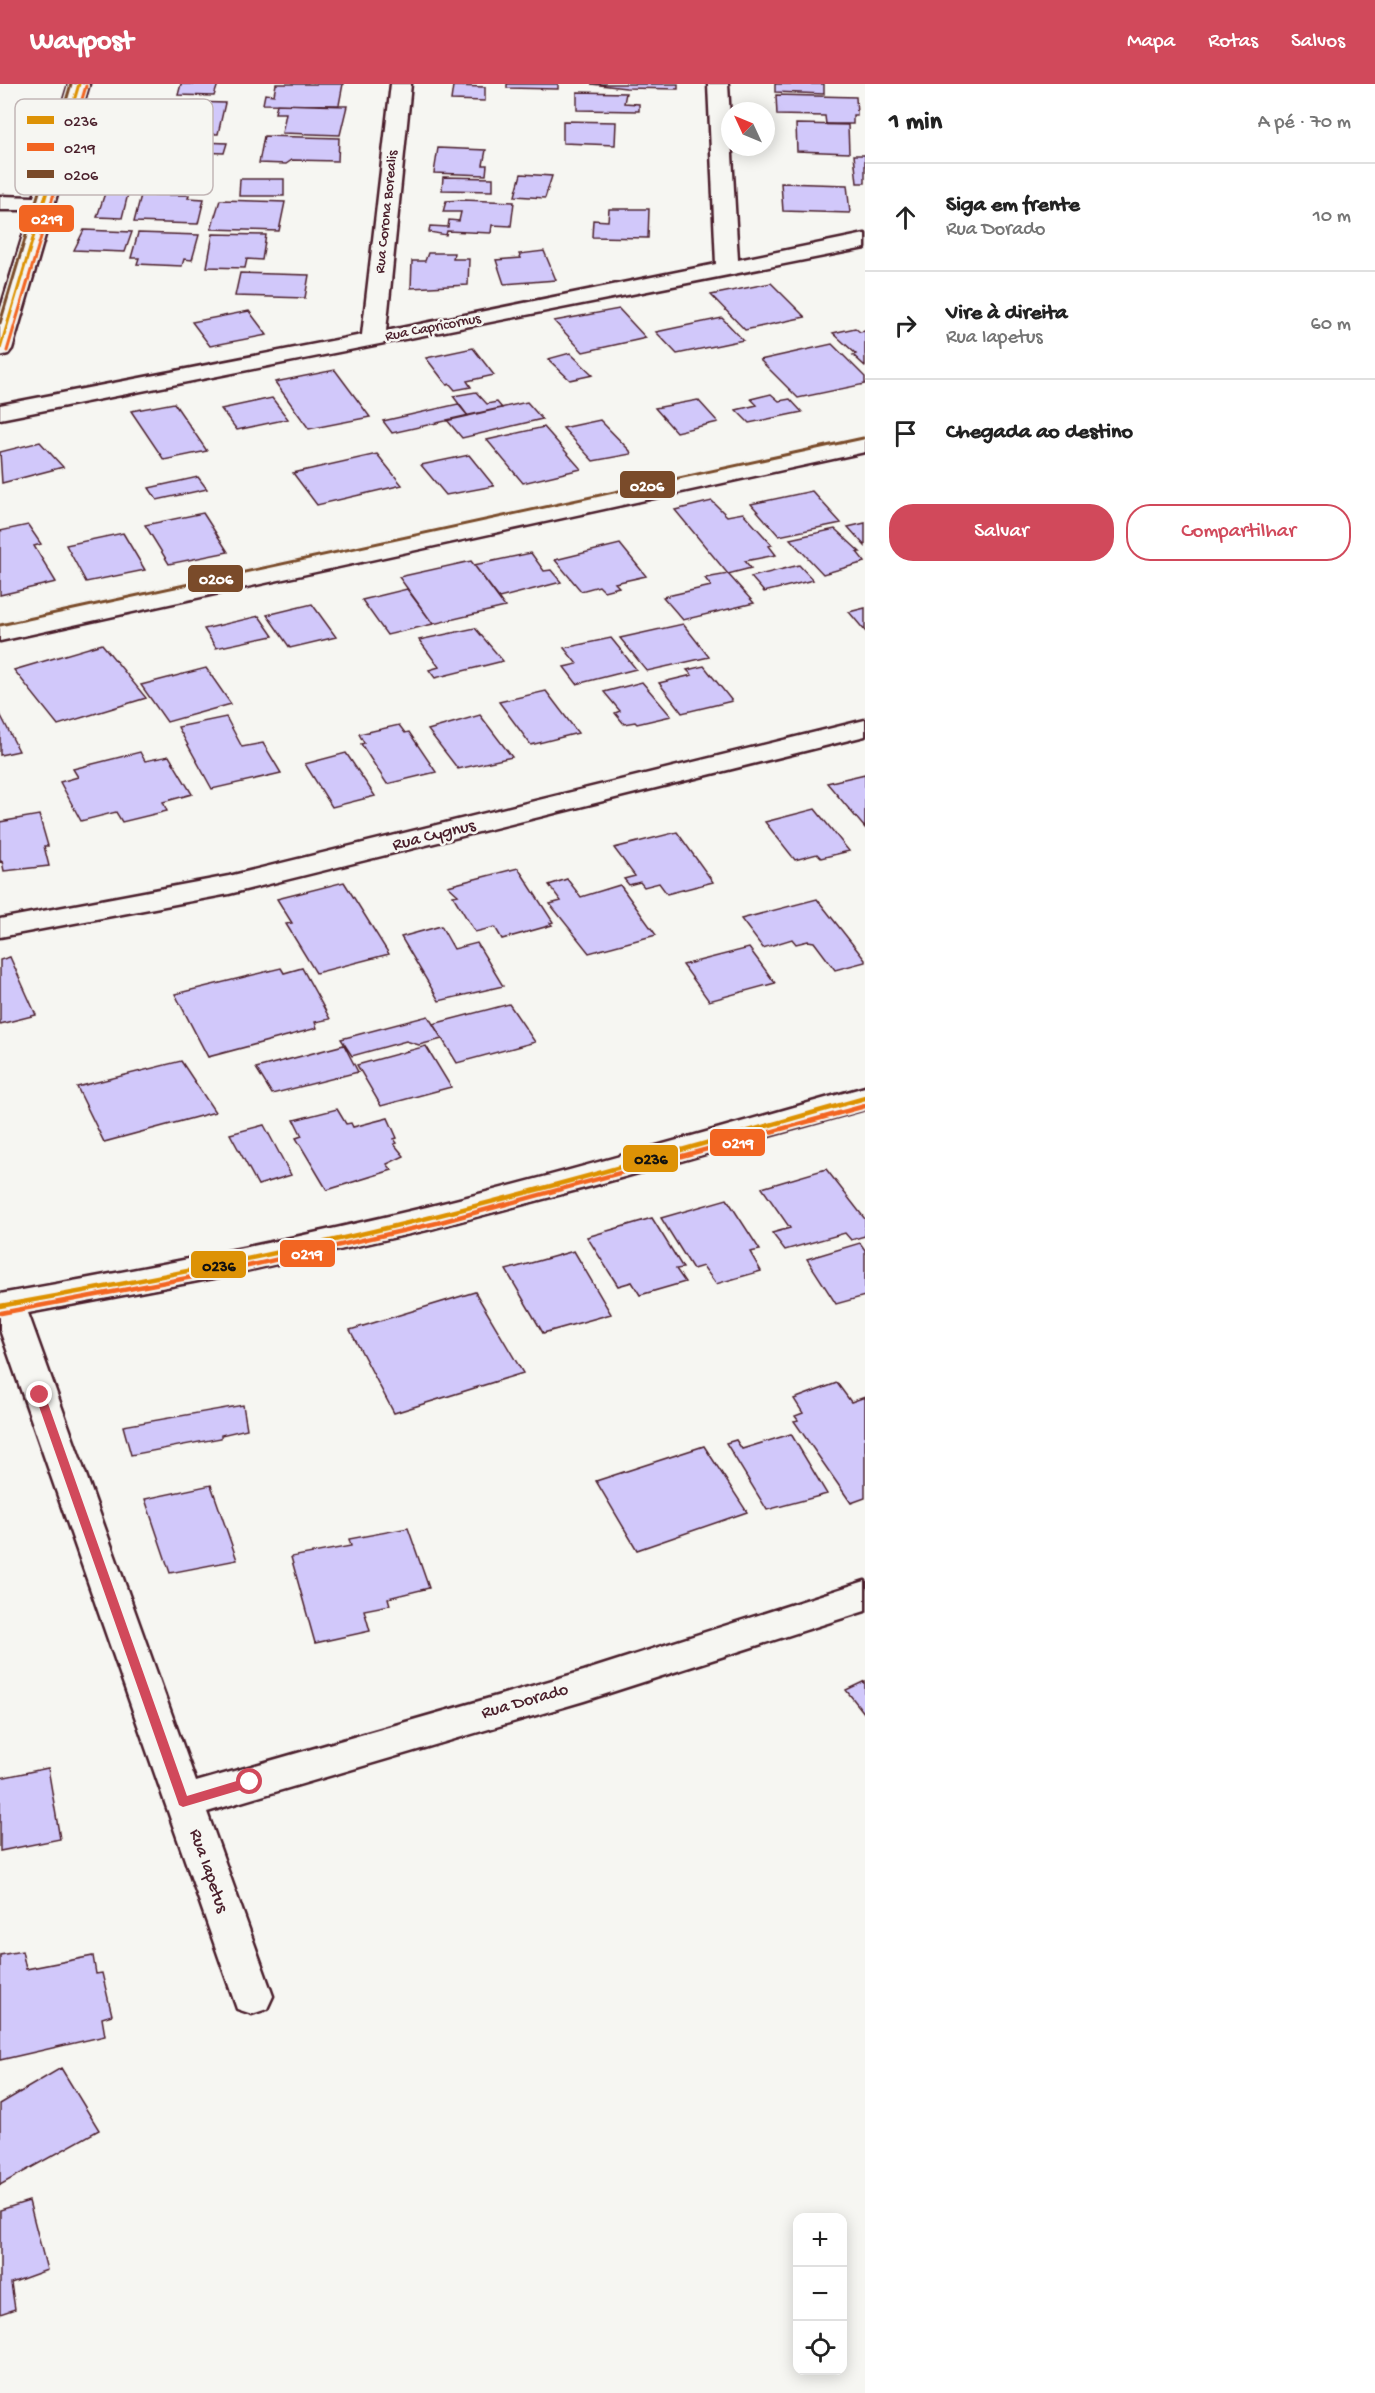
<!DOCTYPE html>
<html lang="pt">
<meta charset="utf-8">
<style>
:root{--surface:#fff;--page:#f2f2f2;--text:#222;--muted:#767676;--line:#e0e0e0;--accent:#d1495b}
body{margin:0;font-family:"Gochi Hand",sans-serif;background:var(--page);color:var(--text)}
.controls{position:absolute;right:18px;bottom:18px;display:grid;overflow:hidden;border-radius:12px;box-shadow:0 3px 15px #0003}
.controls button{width:54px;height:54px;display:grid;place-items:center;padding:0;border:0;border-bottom:2px solid var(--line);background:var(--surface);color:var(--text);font:30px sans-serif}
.compass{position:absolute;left:721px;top:18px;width:54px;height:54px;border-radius:50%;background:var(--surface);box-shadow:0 3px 15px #0003;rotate:314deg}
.stop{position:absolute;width:18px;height:18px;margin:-14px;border:4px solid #d1495b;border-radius:50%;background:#fff}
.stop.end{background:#d1495b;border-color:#fff;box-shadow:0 2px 6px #0008}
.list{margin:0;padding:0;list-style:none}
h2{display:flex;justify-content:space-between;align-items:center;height:78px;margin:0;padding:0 24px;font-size:26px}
h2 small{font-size:20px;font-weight:400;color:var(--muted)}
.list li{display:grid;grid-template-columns:39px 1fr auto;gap:18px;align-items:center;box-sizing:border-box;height:108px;padding:0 24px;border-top:2px solid var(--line)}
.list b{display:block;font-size:22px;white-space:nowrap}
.list p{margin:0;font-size:20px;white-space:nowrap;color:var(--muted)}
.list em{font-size:20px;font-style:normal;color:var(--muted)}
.actions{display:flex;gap:12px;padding:18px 24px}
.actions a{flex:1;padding:14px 0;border:2px solid var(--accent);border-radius:24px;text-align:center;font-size:21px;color:var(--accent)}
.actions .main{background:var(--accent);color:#fff}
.icon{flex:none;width:33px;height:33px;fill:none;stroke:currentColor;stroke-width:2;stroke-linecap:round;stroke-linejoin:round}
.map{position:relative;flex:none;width:865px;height:2309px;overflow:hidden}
header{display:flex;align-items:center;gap:36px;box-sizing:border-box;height:84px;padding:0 30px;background:var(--accent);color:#fff}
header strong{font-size:28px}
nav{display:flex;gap:33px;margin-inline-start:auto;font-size:21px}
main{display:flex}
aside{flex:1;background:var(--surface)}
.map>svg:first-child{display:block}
.building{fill:#d1c8fa;stroke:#4a1f2b;stroke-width:1.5}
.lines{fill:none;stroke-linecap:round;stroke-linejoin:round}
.minor-casing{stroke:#4a1f2b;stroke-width:5}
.minor{fill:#f6f6f2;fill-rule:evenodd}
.bus-1-far1-casing{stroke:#f6f6f2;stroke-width:6}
.bus-1-casing{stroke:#f6f6f2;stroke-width:9}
.bus-2-far1-casing{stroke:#f6f6f2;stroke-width:6}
.bus-2-casing{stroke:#f6f6f2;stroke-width:9}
.bus-3-casing{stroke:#f6f6f2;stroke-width:6}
.bus-1-far1{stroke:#dd9206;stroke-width:3}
.bus-1{stroke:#dd9206;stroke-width:4.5}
.bus-2-far1{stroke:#f26522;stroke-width:3}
.bus-2{stroke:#f26522;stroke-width:4.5}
.bus-3{stroke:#7a4b2a;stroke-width:3}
.route{fill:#d1495b}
.labels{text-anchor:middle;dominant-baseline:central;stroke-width:5;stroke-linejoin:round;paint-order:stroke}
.far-street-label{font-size:15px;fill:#4a1f2b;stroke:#f6f6f2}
.street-label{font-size:18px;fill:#4a1f2b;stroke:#f6f6f2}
.key{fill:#f6f6f2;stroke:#c2b6b6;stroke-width:1.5}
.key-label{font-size:16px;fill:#4a1f2b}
.line-badge{stroke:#f6f6f2;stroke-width:2}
.badge-label{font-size:16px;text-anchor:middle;font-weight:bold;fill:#fff}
.pale-badge-label{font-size:16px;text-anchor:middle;font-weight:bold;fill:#111}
</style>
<header>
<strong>Waypost</strong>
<nav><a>Mapa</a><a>Rotas</a><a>Salvos</a></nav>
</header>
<main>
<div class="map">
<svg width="865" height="2309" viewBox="0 0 865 2309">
<rect width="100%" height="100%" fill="#f6f6f2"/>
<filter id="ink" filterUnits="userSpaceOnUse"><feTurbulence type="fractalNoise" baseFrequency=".0167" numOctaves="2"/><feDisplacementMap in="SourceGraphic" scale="12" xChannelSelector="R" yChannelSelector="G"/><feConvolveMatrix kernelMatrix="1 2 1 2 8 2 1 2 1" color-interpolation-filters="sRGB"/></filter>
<g filter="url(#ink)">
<path class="building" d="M181,0H218L214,12L178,11Z
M276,0H343L339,21L263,20L265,10L274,11Z
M507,0H558V5L507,4Z
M591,0H678V5L626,4Z
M775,0H824V10L775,8Z
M453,2L485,3V17L451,16Z
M577,8L626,9L624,19L639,20V27L577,26Z
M776,11L856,13L857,31H853V40H826L825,32L777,31Z
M192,18L225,19L218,50L184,49Z
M277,20L347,22L340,51L282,49L286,29H275Z
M563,37L616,38L615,61L563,59Z
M796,40L848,41L849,69L797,67Z
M264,52L339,54L338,77L292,76L286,80L259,79Z
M201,58L227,59L224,69L198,68Z
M438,64L486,66L483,81H487L486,91L434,89Z
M854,71H865V99H857Z
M521,90L552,92L545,114L515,112Z
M443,93L493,94V107L442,106Z
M240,95H284V112H239Z
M781,99L847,101L850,129L783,127Z
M106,106H129L122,134L97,133Z
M141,111H189L188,114L204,115L198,140L134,138Z
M220,116L285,118L279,147L211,145Z
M463,116L514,118L511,142L492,141L491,149L447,147L446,151L429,148L430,142L448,143L449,136L459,137L461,128H443L446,117Z
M609,125H649L648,154L592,153L593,136L608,137Z
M84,146L132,148L125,168L74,166Z
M138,149L199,151L192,176L184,175L182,182L137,180L139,174H131Z
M213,150L266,151L262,176L247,175L245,184L207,183Z
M544,167L556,196L504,200L496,176L521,174L519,170Z
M428,169H454L453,175H469L468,201L411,204L412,177H425Z
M240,189L309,191L305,214L235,212Z
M771,199L805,233L745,246L711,211Z
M619,225L646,254L583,268L554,237Z
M249,227L267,251L210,262L192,238Z
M722,234L743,256L677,270L656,248Z
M855,244L860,248L865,247V282L853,271L856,270L833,249Z
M832,260L865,293V300L798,314L760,276Z
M473,264L494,291L467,297L471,303L455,306L450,300L447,301L426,274Z
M570,269L593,291L570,296L548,275Z
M335,286L370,333L309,345L275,298Z
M476,308L487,320L497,318L502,324L468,332L453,312Z
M771,310L779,317L790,315L802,328L749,339L736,326L757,321L751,315Z
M272,314L288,335L237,346L221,325Z
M698,316L718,338L676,348L655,324Z
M527,318L542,335L462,354L447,336Z
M174,319L207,367L164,376L131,327Z
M458,320L468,332L392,349L383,337Z
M600,336L630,367L631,370L593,377L563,344Z
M544,343L581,385L523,399L487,356Z
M40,358L63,383L2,399L0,368Z
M377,370L402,401L317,421L293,389Z
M469,371L494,402L446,411L421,381Z
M198,393L207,405L157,416L149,404Z
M812,407L841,439L779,452L751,420Z
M712,417L727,432L743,429L772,461L769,462L776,471L745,477L751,484L728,490L675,426Z
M203,429L228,468L169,480L145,441Z
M865,439V462L848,443Z
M28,441L41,460L34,462L56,498L0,511V447Z
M835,445L860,468H857L865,478L823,490L790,455Z
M123,449L145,486L86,498L66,461Z
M620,460L646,492L615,499L619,503L604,507L599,502L581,507L555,476Z
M531,469L544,487L551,486L561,498L499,514L474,481Z
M471,477L505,523L433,540L399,493Z
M799,481L813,496L764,508L751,493Z
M728,490L754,519L683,536L663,513L711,502L705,494Z
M407,505L433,540L387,551L362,516Z
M312,520L336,553L290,564L267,531Z
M865,524V547L849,528Z
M259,532L273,552L216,564L204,545Z
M683,540L709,573L647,587L620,554Z
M475,544L503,577L435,594L429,586L439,583L419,556Z
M611,554L636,585L577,600L564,583L577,580L564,564Z
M102,560L146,614L58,641L14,586Z
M704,582L732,617L682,629L659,599L692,591L687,586Z
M206,584L231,620L167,638L141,601Z
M642,598L671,632L637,640L635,638L624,640L615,629L620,627L604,608Z
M546,607L578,649L531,661L499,618Z
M0,630L19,667L0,671Z
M480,631L512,673L458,685L428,646Z
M226,633L242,663L263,659L281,689L212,705L178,643Z
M399,641L405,649L409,648L436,688L387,700L361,660L364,659L359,650Z
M140,668L145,677L169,672L192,710L163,718L167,727L122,738L116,728L81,737L60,698L78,693L73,685Z
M346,669L375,712L332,723L305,680Z
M865,690V744L827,699Z
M815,725L849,767L821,774L817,770L795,776L765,738Z
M39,731L48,762H44L49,782L4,787L2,777L0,778V738Z
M677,748L713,798L667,810L659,799L644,803L640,798L629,801L624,795L635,792L614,764Z
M518,784L553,838L550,839L552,841L502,855L495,843L475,848L453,812L458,811L448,802Z
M567,795L581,813L620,801L656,851L589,869L550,820L561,817L549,801Z
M344,798L389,870L316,889L286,840L292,839L277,815Z
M817,815L865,876V878L835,886L814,858L808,857L796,860L792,855L763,864L741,835Z
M441,842L454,865L477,859L503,902L439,917L401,853Z
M749,864L775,899L709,917L683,881Z
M10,873L36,931L0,940V876Z
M281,884L284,889L302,884L330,935L315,938L317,944L208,973L175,910Z
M509,920L535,958L457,979L433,940Z
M428,932L442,955L419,961L406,957L352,972L341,955Z
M344,961L358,988L272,1010L256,984Z
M426,962L451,1003L381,1022L357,981Z
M181,977L215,1028L104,1058L77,1003Z
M337,1025L346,1040L351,1039L353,1043L388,1034L397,1054L394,1055L397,1059L394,1060L404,1072L387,1080L392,1086L327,1106L296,1054L302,1052L294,1036Z
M264,1041L291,1091L258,1101L230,1050Z
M826,1085L865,1135V1152L851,1156L845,1149L785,1166L772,1149L790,1144L762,1104Z
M727,1115L760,1166L750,1168L761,1187L716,1200L703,1182L693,1185L661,1134Z
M652,1134L683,1184L676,1185L685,1198L640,1211L632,1198L618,1202L587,1153Z
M860,1159L865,1166V1212L836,1220L807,1175Z
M574,1167L611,1230L543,1249L506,1186Z
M475,1208L523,1289L394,1329L350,1246Z
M837,1299L851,1318L865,1313V1414L851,1419L794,1337L798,1336L795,1332L803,1329L794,1315Z
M243,1321L247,1345L221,1351V1354L131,1371L123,1342Z
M791,1350L827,1410L767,1426L726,1359L736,1356L742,1365Z
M704,1362L747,1428L637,1466L596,1397Z
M211,1401L237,1476L170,1489L145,1415Z
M408,1444L429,1504L388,1514L390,1521L364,1526L370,1547L315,1559L291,1473L351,1462L349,1455Z
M865,1597V1630L846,1606Z
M48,1684L60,1755L0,1767V1694Z
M22,1867L26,1885L93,1872L96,1890L102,1889L112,1931L102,1934L105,1952L0,1976V1871Z
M61,1984L99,2046L0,2101V2020Z
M29,2117L47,2186L11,2199L15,2225L0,2230V2126Z"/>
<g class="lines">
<g class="minor-casing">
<path id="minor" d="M69,0H89L12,265L8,270L0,272V227L31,126H0V112L34,113Z
M391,0H411L386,247L716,180L708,0H728L738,176L865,150V164L0,335V321L362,251Z
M865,354V368L0,557V541Z
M865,636V652L229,810L0,853V835L229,792Z
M865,1003V1025L592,1102L427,1146L214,1194L28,1229L196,1698L584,1587L865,1497V1527L584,1617L207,1728L273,1912L267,1925L252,1930L237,1925L0,1246V1210C143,1185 286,1157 427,1123C574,1087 719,1044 865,1003Z"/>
</g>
<use href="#minor" class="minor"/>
<g class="bus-1-far1-casing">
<path id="bus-1-far1" d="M0,265L79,0"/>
</g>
<g class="bus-1-casing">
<path id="bus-1" d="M0,1222C125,1200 250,1176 374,1147C539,1108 702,1060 865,1014"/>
</g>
<g class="bus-2-far1-casing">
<path id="bus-2-far1" d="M7,267L86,2"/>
</g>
<g class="bus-2-casing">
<path id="bus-2" d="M1,1229L235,1185L437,1139L865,1022"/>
</g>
<g class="bus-3-casing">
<path id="bus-3" d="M0,239L71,0
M0,541L863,354"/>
</g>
<use href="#bus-1-far1" class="bus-1-far1"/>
<use href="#bus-1" class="bus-1"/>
<use href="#bus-2-far1" class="bus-2-far1"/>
<use href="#bus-2" class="bus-2"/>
<use href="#bus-3" class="bus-3"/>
</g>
</g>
<path class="route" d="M40,1307L45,1311L187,1712L250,1693L256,1698L254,1702L183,1723L179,1721L35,1311Z"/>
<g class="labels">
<g class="far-street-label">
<text transform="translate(387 128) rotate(-84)">Rua Corona Borealis</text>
<text transform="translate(433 244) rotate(-11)">Rua Capricornus</text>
</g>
<g class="street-label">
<text transform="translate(434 752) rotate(-14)">Rua Cygnus</text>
<text transform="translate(525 1618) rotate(-16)">Rua Dorado</text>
<text transform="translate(208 1787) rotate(71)">Rua Iapetus</text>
</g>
</g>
<rect x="15" y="15" width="198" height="96" rx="9" class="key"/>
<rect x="27" y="32" width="27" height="8" fill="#dd9206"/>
<rect x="27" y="59" width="27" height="8" fill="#f26522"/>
<rect x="27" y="86" width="27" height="8" fill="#7a4b2a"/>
<g class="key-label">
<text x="64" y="42">0236</text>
<text x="64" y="69">0219</text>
<text x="64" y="96">0206</text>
</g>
<g class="line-badge">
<rect x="18" y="120" width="57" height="29" rx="6" fill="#f26522"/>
<rect x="619" y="386" width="57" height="29" rx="6" fill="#7a4b2a"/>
<rect x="187" y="480" width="57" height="29" rx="6" fill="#7a4b2a"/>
<rect x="709" y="1044" width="57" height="29" rx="6" fill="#f26522"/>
<rect x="622" y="1060" width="57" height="29" rx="6" fill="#dd9206"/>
<rect x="279" y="1155" width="57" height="29" rx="6" fill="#f26522"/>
<rect x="190" y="1166" width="57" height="29" rx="6" fill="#dd9206"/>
</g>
<g class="badge-label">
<text x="47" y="140">0219</text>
<text x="647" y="407">0206</text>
<text x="216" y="500">0206</text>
<text x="738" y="1064">0219</text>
<text x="307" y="1175">0219</text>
</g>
<g class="pale-badge-label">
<text x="651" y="1080">0236</text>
<text x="219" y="1187">0236</text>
</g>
</svg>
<div class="controls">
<button>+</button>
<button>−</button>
<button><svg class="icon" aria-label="locate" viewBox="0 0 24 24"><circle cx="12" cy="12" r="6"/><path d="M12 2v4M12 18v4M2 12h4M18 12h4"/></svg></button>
</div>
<svg class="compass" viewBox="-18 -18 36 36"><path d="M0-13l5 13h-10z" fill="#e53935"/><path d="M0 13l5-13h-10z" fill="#767676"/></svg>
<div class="stop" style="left:250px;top:1698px"></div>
<div class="stop end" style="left:40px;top:1311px"></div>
</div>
<aside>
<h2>1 min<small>A pé · 70 m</small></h2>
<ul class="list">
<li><svg class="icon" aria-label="ahead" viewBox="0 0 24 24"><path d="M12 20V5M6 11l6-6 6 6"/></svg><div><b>Siga em frente</b><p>Rua Dorado</p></div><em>10 m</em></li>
<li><svg class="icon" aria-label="right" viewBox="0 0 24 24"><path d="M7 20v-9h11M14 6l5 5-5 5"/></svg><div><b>Vire à direita</b><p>Rua Iapetus</p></div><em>60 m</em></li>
<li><svg class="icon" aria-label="arrive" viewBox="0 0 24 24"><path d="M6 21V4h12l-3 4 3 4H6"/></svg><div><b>Chegada ao destino</b></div></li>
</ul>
<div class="actions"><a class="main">Salvar</a><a>Compartilhar</a></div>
</aside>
</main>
